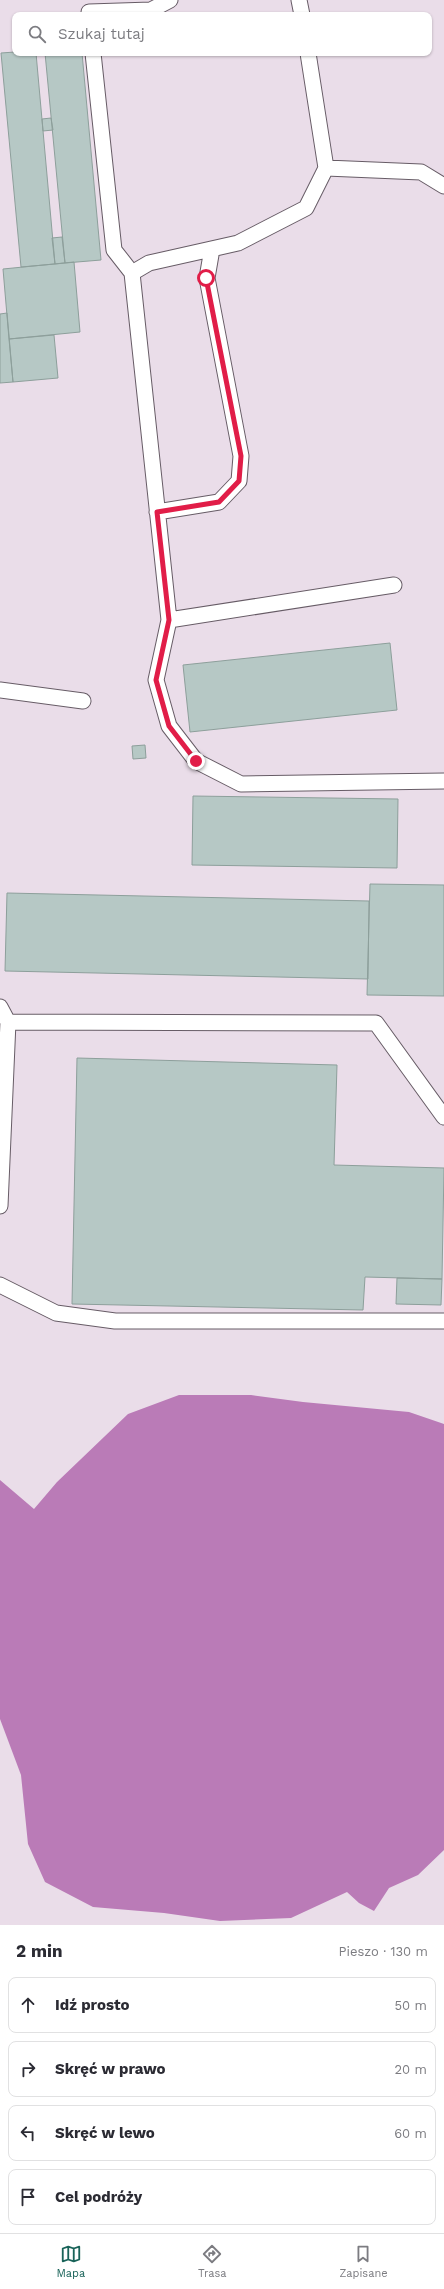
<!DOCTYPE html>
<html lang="pl">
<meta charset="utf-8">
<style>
:root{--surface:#fff;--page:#f7f7f7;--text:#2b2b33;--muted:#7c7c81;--line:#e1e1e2;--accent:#196359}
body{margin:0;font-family:"Work Sans",sans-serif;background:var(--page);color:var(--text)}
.stop{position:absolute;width:12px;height:12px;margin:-9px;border:3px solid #e11d48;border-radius:50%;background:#fff}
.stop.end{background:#e11d48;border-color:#fff;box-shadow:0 1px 4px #0008}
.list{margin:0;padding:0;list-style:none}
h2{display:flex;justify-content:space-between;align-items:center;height:52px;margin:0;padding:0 16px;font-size:17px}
h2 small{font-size:13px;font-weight:400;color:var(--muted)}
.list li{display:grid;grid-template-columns:26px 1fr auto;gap:12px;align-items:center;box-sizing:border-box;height:56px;margin:0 8px 8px;padding:0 8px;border:1px solid var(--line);border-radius:8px}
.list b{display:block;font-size:15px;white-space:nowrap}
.list em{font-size:13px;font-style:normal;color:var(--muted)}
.icon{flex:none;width:22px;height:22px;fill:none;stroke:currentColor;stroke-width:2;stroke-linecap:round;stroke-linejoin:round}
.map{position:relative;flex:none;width:444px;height:1925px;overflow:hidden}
.search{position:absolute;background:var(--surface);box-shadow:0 1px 3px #0004;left:12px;right:12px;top:12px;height:44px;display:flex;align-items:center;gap:10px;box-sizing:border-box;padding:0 14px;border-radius:8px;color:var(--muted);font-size:15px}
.sheet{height:308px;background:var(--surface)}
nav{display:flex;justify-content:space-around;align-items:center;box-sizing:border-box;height:56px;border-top:1px solid var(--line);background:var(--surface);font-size:11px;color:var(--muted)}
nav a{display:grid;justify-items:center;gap:2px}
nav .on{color:var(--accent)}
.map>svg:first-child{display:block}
.water{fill:#ba7bb7}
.building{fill:#b6c8c5;stroke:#8d9f9b}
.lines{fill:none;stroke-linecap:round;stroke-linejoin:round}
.lane-casing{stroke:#675c66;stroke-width:17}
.lane{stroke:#fff;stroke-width:15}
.route{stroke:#e11d48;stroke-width:5}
</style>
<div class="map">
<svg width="444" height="1925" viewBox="0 0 444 1925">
<rect width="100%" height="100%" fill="#eadde9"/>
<path class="water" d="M179,1395H251L303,1402L409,1412L444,1424V1850L418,1875L389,1888L374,1911L359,1903L347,1892L291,1918L220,1921L164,1913L93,1907L45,1882L28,1844L21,1775L0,1719V1480L34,1509L57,1482L128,1414Z"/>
<path class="building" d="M15,52L36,53L55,264L21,267L1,53Z
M45,53H82L101,260L65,263Z
M51,118L53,130L43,131L42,119Z
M62,237L65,263L55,264L52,238Z
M74,262L80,332L9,339L3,269Z
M7,313L13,382L0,383V314Z
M54,335L58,378L13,382L9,339Z
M390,643L397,710L190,732L183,665Z
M145,745L146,758L133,759L132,746Z
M193,796L398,799L397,868L192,865Z
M370,884L444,885V996L367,995Z
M7,893L369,901L368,979L5,971Z
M77,1058L337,1065L334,1165L444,1168L442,1279L365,1277L363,1310L72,1304Z
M397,1278L442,1279L441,1305L396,1304Z"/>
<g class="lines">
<g class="lane-casing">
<path id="lane" d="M299,0L302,15
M89,12L151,10L170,0
M93,53L114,250L132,273
M308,53L326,168L306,208L238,243L149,263L132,273L169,620L156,680L169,726L196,761L241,784L444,781
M326,168L421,172L444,186
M157,512L219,502L239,481L241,456L207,278L212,249
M169,620L394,585
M0,690L83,701
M0,1007L8,1022
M0,1206L8,1022L376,1023L444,1117
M0,1285L56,1313L115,1321H444"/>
</g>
<use href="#lane" class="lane"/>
</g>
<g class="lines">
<path class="route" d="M196,761L169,726L156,680L169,620L157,512L219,502L239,481L241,456L206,278"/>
</g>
</svg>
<div class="stop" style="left:206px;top:278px"></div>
<div class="stop end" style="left:196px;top:761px"></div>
<div class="search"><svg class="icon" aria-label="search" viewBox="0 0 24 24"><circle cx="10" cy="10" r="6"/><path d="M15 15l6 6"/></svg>Szukaj tutaj</div>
</div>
<section class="sheet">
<h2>2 min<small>Pieszo · 130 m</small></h2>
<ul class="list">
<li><svg class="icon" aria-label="ahead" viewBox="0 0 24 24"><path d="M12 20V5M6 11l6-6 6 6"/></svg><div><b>Idź prosto</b></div><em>50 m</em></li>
<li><svg class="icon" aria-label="right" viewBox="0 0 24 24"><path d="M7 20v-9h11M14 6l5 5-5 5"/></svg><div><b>Skręć w prawo</b></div><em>20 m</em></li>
<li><svg class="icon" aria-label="left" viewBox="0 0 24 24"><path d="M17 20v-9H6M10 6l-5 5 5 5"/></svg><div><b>Skręć w lewo</b></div><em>60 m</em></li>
<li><svg class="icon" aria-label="arrive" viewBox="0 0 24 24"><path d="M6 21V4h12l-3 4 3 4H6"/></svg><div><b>Cel podróży</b></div></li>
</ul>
</section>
<nav>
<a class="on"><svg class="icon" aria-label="map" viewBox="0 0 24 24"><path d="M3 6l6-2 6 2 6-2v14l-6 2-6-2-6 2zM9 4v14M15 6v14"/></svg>Mapa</a>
<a><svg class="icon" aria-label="directions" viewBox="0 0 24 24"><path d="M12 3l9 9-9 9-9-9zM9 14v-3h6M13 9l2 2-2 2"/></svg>Trasa</a>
<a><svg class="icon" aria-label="saved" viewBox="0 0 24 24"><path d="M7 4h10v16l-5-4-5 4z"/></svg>Zapisane</a>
</nav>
